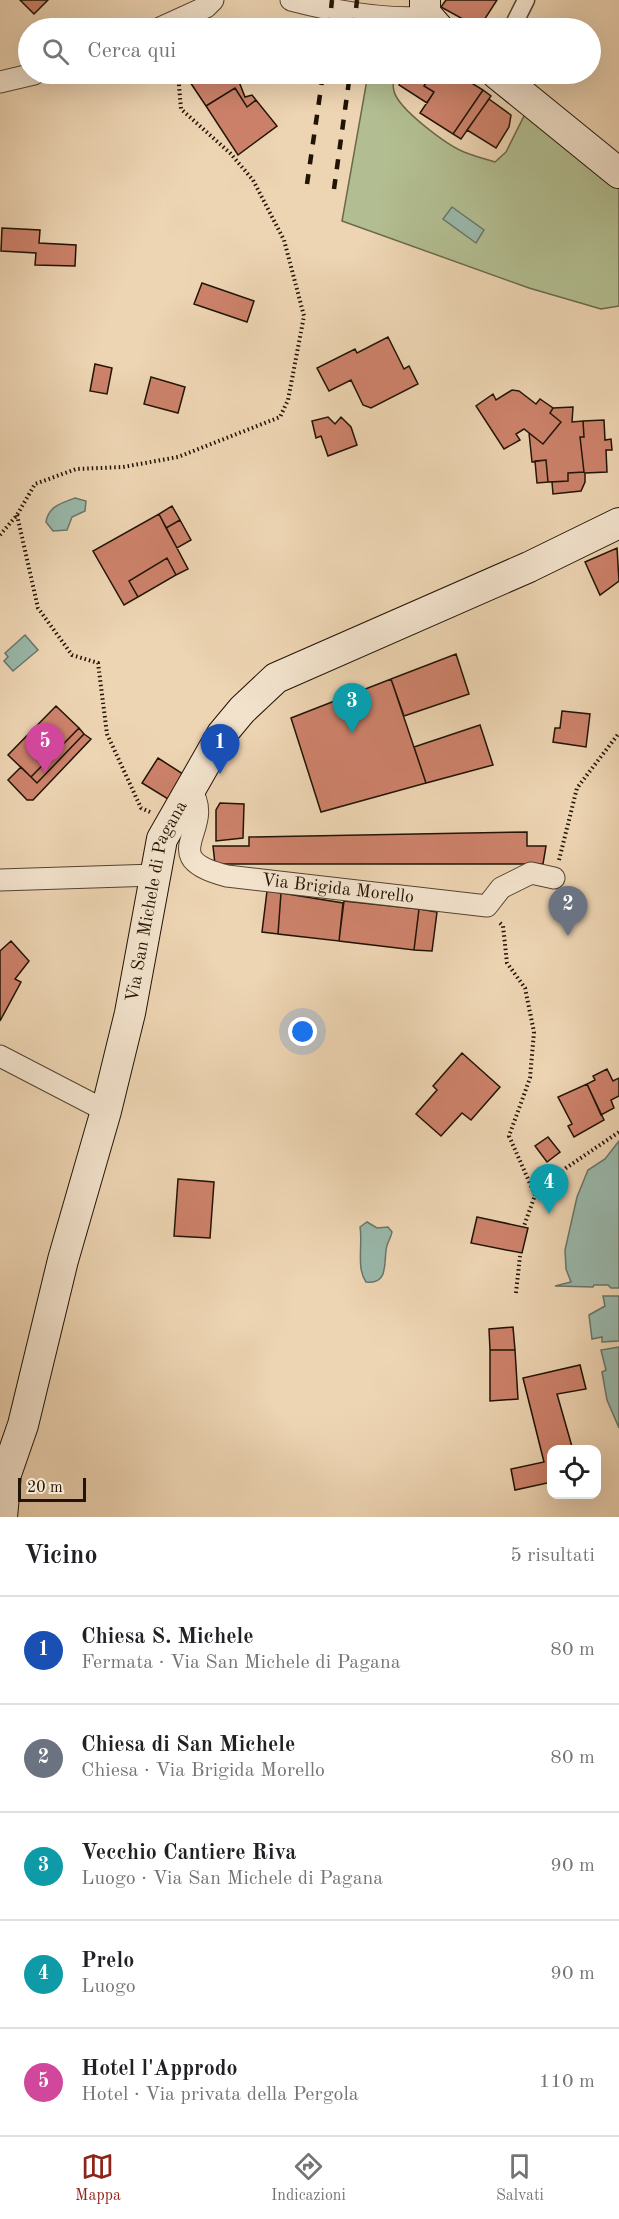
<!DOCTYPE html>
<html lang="it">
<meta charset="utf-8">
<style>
:root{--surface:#fff;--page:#f2f2f2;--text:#202124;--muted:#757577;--line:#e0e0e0;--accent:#8f2418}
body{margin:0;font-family:"Old Standard TT",serif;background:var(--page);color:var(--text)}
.controls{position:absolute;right:18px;bottom:18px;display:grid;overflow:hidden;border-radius:12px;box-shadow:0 6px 24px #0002}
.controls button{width:54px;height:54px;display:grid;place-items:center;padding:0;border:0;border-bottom:2px solid var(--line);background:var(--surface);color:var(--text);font:30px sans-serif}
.scale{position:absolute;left:18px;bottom:15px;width:68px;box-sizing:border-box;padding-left:6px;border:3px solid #211405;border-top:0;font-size:16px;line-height:21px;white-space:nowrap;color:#211405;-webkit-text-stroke:4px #f3e3cd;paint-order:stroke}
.you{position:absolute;left:303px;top:1032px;width:21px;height:21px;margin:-15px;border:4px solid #fff;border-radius:50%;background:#1a73e8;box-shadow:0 0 0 9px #1a73e833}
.badge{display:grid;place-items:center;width:39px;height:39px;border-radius:50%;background:var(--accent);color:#fff;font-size:20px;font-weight:700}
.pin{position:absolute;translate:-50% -50px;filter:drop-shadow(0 2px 3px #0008)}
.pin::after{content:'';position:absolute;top:32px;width:21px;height:18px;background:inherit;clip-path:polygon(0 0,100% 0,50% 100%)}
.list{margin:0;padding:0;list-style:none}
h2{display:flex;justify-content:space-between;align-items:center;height:78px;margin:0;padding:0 24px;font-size:26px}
h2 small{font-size:20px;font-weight:400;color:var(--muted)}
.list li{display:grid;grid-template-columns:39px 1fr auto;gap:18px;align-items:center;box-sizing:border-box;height:108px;padding:0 24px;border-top:2px solid var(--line)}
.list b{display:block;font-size:22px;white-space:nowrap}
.list p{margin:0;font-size:20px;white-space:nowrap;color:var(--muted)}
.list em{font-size:20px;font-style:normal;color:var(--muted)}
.icon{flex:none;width:33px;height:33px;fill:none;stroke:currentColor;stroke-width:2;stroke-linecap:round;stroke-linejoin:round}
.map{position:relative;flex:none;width:619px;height:1517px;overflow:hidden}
.search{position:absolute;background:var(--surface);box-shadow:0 6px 24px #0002;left:18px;right:18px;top:18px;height:66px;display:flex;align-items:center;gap:15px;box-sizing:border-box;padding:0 21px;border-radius:33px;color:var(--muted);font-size:22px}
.sheet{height:618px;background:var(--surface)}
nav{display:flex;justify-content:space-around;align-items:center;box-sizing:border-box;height:84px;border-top:2px solid var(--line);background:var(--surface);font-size:16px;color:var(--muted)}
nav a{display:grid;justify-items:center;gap:3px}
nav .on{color:var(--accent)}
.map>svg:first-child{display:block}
.green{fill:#b2be91;stroke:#6a694b;stroke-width:1.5}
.water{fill:#99b8ab;stroke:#697669;stroke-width:1.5}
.building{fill:#cd826b;stroke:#211405;stroke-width:1.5}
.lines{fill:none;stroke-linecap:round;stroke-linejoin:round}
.pedestrian-casing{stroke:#544430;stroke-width:19}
.minor-casing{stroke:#544430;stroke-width:23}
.secondary-casing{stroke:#211405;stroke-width:32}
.path{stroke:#211405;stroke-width:4;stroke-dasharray:1.5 3;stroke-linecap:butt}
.pedestrian{stroke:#f3e3cd;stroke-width:16}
.minor{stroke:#f3e3cd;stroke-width:21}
.secondary{stroke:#f3e3cd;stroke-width:30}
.rail{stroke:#211405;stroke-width:4.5;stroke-dasharray:10 10;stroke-linecap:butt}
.labels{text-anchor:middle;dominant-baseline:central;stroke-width:5;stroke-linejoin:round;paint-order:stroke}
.street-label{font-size:18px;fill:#211405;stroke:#f3e3cd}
</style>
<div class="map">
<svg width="619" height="1517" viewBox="0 0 619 1517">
<rect width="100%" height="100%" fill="#edd4b2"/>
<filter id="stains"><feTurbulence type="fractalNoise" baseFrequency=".00333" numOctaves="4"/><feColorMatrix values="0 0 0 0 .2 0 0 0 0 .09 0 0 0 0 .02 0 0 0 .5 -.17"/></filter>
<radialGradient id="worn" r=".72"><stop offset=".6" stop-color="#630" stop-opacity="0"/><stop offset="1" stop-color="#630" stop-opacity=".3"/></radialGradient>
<path class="green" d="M368,74H397C394,80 392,84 394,91C398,109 447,145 464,152C474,156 485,159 495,162L506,152L525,114L619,188V306L601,309L529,288L342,221Z"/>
<path class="water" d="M452,207L484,230L476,243L443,219Z
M75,498L86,501L85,511L72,517L67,530L53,531L46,522C48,507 61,503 75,498Z
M25,635L38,650L13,671L4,661L8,657L5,653Z
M619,1141V1288H611L608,1285H594L593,1287L555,1286L571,1282L566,1269L565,1250L577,1197L588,1170L605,1159Z
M367,1222L377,1228L388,1227L392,1232C391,1238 386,1244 386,1251C384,1264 388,1285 366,1282C356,1268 363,1244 360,1227Z
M603,1296H619V1341L602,1342V1337L592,1339L589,1315L605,1306Z
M619,1347V1428L607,1400L602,1372L606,1370L601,1350Z"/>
<path class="building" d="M20,0H48L34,14Z
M446,0H497L479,28L441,7Z
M191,74H236L245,97L252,95L256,100L247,107L235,88L206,106L186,76Z
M403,74H432L424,86L434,92L427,103L399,85Z
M432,74H457L483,90L453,134L420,113L434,92L424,86Z
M235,88L247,107L256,100L277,126L238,155L206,106Z
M483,90L491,96L461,139L453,134Z
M489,99L511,115L509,127L496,148L467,130Z
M2,228L40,230L39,243L76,245L75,266L35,265L36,253L1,251Z
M202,283L254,301L247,322L194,304Z
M388,337L404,369L409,366L418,384L371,408L363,405L351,380L329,391L317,368L355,349L357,353Z
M95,364L112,368L107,394L90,391Z
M151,377L185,387L178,413L144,404Z
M512,390L519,391L536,404L540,399L553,408L550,413L561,422L543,444L524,429L516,434L520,440L504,449L476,406L493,394L496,400Z
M573,407L572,422L583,421L584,437H580L584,472L568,473V481L548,482L546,460L532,462L529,433L543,444L561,422L550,413L553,408Z
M328,417L335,424L341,417L351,427L357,445L328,456L321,436L316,438L312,421Z
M604,420L605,440L611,439L612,450H606L607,472L585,473V482L581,491L553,494L552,482L568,481V473L584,472L580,437H584L583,421Z
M546,460L548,482L537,483L535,461Z
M172,506L180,520L166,528L159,514Z
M159,514L188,569L176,575L167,558L129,581L138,597L124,605L93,551Z
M180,520L191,540L177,548L166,528Z
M617,548L619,581L600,595L585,562Z
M167,558L176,575L138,597L129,581Z
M456,654L469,694L404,716L391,679Z
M391,679L426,783L321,812L291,718Z
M56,706L79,728L31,777L8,755Z
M562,711L590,714L586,747L553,742L555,728H560Z
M480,725L493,765L426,783L414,747Z
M79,728L84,734L37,783L31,777Z
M84,734L91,739L33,800H27L8,780L21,767L37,783Z
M158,758L183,774L168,799L142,783Z
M220,803L244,804L243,838L216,841V810Z
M527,832V846H546L543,864H215L213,846H249V837Z
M267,891L281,893L278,934L262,932Z
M281,893L343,903L339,941L278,934Z
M344,901L419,909L414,950L339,941Z
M419,909L437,912L432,951L414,950Z
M11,941L29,961L15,979L21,982L0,1021V951Z
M462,1053L500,1087L471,1120L462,1113L441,1136L416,1114L437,1090L433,1086Z
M607,1069L613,1081L619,1078V1096L611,1100L614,1108L601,1115L587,1084L595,1080L593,1076Z
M587,1084L604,1120L574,1137L568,1126L572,1124L558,1097Z
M548,1137L560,1152L547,1162L535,1146Z
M178,1179L214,1182L210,1238L174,1236Z
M477,1217L528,1228L522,1253L471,1243Z
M513,1327L515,1350H490L489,1329Z
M490,1350H515L518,1399L490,1401Z
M580,1365L586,1389L557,1394L573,1450H552V1482L515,1490L511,1469L544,1462L523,1378Z"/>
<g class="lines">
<g class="pedestrian-casing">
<path id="pedestrian" d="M512,28L526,0"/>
</g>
<g class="minor-casing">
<g id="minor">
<path d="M291,0C334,11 383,21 427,17"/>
<path d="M160,28L206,7L213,0"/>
<path d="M0,82L34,74"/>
<path id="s1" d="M190,789C219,829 151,857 227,876L487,906L501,888L531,873L554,878"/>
<path d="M0,880L155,875"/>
<path d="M0,1056L106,1111"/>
</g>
</g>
<g class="secondary-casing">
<g id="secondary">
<path d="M425,0V13L438,28"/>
<path d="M497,74L619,173"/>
<path id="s2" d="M2,1517L6,1474L23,1425L63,1260L106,1111L130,1013L162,839L222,734L242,710L276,678L529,567L619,523"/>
</g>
</g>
<path class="path" d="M17,515L38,608L72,655L98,663L107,734L141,808L150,812
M0,535L17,515L35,484L76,469L123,467L178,457L280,417L288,400L304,316L284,240L253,180L230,153L181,109L178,74
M559,860L577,788L619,733
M500,923L503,926L507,963L525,988L534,1032L530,1078L509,1136L535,1195L524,1226
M535,1195L566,1168L619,1132
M516,1293L520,1256"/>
<use href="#pedestrian" class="pedestrian"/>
<use href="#minor" class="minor"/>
<use href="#secondary" class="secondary"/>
<path class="rail" d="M329,28L332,0
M354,28L357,0
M307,184L323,74
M334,189L350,74"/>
</g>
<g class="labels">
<g class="street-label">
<text stroke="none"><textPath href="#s1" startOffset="224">Via Brigida Morello</textPath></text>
<text stroke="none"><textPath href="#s2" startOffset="636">Via San Michele di Pagana</textPath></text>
</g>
</g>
<rect width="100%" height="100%" filter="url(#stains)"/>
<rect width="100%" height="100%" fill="url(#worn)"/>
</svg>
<div class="controls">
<button><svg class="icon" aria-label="locate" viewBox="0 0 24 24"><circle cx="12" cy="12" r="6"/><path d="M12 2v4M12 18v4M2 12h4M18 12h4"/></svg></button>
</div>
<div class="scale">20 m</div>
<div class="you"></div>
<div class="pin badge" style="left:220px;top:774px;background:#1a4fb4">1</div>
<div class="pin badge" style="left:568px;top:936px;background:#6b7280">2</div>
<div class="pin badge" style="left:352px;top:733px;background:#0f9aa8">3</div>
<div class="pin badge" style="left:549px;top:1214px;background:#0f9aa8">4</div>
<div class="pin badge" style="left:45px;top:773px;background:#d1479c">5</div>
<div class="search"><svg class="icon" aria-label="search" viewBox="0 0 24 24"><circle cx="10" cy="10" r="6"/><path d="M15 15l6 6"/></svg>Cerca qui</div>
</div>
<section class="sheet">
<h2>Vicino<small>5 risultati</small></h2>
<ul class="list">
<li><span class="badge" style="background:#1a4fb4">1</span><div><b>Chiesa S. Michele</b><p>Fermata · Via San Michele di Pagana</p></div><em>80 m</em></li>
<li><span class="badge" style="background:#6b7280">2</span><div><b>Chiesa di San Michele</b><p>Chiesa · Via Brigida Morello</p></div><em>80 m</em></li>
<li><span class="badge" style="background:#0f9aa8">3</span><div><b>Vecchio Cantiere Riva</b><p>Luogo · Via San Michele di Pagana</p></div><em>90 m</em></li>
<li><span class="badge" style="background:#0f9aa8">4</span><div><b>Prelo</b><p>Luogo</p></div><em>90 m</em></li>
<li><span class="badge" style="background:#d1479c">5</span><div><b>Hotel l'Approdo</b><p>Hotel · Via privata della Pergola</p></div><em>110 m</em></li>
</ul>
</section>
<nav>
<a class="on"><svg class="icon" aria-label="map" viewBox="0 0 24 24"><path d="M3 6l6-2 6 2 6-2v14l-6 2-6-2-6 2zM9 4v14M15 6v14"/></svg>Mappa</a>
<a><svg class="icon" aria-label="directions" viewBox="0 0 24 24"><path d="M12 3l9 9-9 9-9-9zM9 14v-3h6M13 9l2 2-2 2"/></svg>Indicazioni</a>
<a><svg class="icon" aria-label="saved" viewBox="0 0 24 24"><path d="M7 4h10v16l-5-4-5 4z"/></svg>Salvati</a>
</nav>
